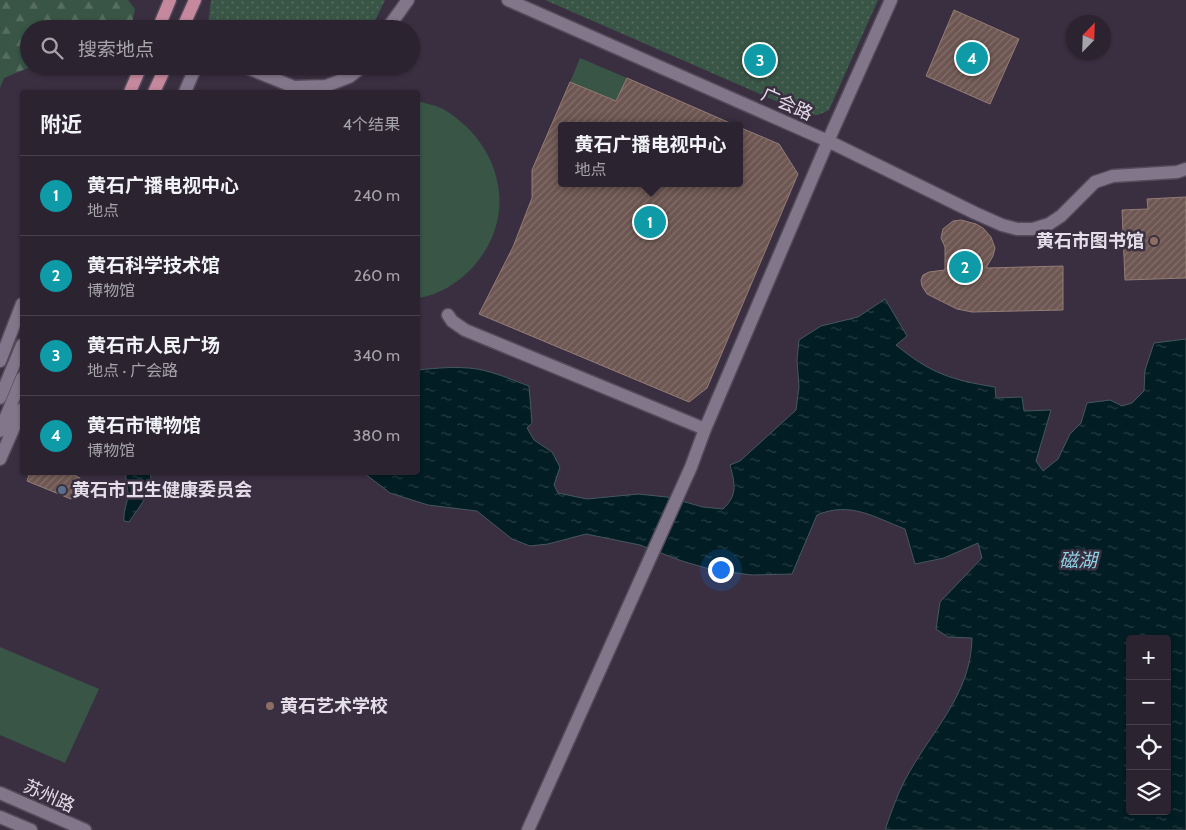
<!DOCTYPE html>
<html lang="zh">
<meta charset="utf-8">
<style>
:root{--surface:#2b2330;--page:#372f3c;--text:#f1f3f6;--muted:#a6a4ab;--line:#47404c;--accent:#1a73e8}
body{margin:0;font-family:Cabin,"Noto Sans SC",sans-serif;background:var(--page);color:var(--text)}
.controls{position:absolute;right:15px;bottom:15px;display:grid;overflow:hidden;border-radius:5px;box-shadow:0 1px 4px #0004}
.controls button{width:45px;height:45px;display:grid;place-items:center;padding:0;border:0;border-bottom:1px solid var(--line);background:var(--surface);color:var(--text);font:25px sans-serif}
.compass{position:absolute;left:1066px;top:15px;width:45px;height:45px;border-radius:50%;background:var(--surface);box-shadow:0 1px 4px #0004;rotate:23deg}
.you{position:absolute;left:720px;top:569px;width:18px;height:18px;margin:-12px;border:4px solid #fff;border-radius:50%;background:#1a73e8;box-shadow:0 0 0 8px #1a73e833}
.badge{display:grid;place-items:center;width:32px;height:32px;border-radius:50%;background:var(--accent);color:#fff;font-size:16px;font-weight:700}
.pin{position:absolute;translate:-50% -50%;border:2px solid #fff;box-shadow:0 1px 5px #0006}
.popup{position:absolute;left:558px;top:122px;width:185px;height:65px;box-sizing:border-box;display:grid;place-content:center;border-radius:5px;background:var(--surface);filter:drop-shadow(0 1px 4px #0005);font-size:16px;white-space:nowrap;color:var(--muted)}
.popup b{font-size:19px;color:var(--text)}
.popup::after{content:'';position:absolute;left:50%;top:100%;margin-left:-10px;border:10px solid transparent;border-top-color:var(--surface)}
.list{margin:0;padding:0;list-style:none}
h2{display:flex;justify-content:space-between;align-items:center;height:65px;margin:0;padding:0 20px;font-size:21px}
h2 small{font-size:16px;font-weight:400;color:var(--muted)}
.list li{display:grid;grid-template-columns:32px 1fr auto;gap:15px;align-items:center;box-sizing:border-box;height:80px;padding:0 20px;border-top:1px solid var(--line)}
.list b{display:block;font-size:19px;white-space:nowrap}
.list p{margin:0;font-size:16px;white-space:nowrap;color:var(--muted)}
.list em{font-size:16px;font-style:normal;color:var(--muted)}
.icon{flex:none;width:28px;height:28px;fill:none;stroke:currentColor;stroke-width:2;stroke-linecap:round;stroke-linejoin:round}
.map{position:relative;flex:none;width:1186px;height:830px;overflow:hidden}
.search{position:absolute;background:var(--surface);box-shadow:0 1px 4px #0004;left:20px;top:20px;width:400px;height:55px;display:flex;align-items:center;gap:12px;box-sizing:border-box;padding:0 18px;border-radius:28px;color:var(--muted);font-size:19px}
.panel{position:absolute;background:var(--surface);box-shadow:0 1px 4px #0004;left:20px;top:90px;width:400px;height:385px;border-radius:5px}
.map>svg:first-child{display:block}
.grass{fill:url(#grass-dots)}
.forest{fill:url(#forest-firs)}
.garden{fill:#395546}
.water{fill:url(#water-ripples);stroke:#46575e;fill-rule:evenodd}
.building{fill:url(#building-hatch);stroke:#957c77}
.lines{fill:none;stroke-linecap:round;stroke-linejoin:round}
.minor-casing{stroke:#534b59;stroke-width:15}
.tertiary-casing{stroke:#534b59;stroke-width:15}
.secondary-casing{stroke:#534b59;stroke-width:15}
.primary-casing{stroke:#534b59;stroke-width:15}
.minor{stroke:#82778a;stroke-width:12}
.tertiary{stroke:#82778a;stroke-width:12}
.secondary{stroke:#82778a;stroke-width:12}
.primary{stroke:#c5889d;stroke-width:12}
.education-dot{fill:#8d6e63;stroke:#392f40;stroke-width:2}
.service-dot{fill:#5c6f8a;stroke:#392f40;stroke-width:2}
.labels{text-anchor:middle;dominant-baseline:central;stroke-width:5;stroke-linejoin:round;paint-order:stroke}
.street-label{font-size:18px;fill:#e4dee9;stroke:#392f40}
.poi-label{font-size:18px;font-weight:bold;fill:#e4dee9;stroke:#392f40;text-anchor:start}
.water-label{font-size:19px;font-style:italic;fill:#8ed3e4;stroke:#392f40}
</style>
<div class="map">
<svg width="1186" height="830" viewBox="0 0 1186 830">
<defs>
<pattern id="grass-dots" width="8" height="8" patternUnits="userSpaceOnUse" patternTransform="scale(1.25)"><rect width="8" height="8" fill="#395546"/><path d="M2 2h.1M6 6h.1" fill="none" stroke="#566d61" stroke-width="1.8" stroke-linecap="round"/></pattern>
<pattern id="forest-firs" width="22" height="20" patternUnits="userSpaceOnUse" patternTransform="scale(1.25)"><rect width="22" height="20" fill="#395546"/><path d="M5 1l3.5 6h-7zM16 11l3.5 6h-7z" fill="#566d61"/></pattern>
<pattern id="water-ripples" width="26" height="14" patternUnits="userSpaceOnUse" patternTransform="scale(1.25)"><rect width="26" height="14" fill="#021d23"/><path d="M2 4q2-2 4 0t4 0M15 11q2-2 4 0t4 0" fill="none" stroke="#273d43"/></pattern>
<pattern id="building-hatch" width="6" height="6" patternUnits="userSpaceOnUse" patternTransform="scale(1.25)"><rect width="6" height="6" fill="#6e5752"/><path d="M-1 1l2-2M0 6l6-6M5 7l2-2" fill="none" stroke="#836f6b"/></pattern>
</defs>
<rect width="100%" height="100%" fill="#392f40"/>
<path class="grass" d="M211,0H385L371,29H213L208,24Z
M545,0H878L829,110L818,115H808Z"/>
<path class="forest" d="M0,0H128L135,9L131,29H29V66H33L4,78L0,88Z"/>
<path class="garden" d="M580,58L627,78L616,101L570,82Z
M418,101C426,104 436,105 443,109C501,143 520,215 473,267C458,283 439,295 418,298Z
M0,647L99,689L65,763L0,735Z"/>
<path class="water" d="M885,299L907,336L896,345C930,373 951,380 995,387L996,398L1022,397L1024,411L1051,410L1036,461L1043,471L1058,459L1070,434L1081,423L1087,403L1110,400L1122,406L1132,403L1144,391L1145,370L1154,343L1186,339V830H885C891,813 897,795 905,780C930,732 971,696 972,638L948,637L936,629L940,602L982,558L978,543L944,558L915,564L905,529C874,517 850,501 817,515L792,574L752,575L713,570L682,561L640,545L586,534L548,544L530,546L512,539L477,511L428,505L390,493L364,473L418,472V370C437,368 457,366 477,369C495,372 512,380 529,386L532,423L527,428L534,440L552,452L560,467L554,485L558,493L587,499L638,494L667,497L703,507L723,509C738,495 735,484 730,465L740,461L796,410L799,387L797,360L799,340L821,326L858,317ZM1130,639H1167V811H1130Z
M126,473H150C155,490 138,508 129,522L124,521C123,511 128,502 128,493C128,485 125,480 126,473Z"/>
<path class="building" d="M954,10L1019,39L990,104L926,76Z
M627,78L737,126H561V183H739V127L779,144L798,174L707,388L689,402L479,314L513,247L532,198V170L570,82L616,101Z
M1186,197V278L1125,280L1122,210L1148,209L1147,199Z
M961,220L976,224L983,228L991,237L995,248L993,256L986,268L1063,266V310L972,312L957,309L927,294L922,286L921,280L923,275L929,272L945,270V247L941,238L943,229L953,221Z
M30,472H68L80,478L71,499L27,481Z"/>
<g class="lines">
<g class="minor-casing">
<path id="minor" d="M185,92L196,66"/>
</g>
<g class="tertiary-casing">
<path id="tertiary" d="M508,0L828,141L891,0
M387,29L408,0
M243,66L294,87L326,86L349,77L363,66
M448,315L452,321L465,330L705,429
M528,830L691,467L705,429L828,141L975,213L1002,225L1017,229H1033L1049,224L1061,216L1095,182L1113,176L1177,172L1186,169"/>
</g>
<g class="secondary-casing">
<path id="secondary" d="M0,361L22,304
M0,398L22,345
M0,431L22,378
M0,459L22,409
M0,793L85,830
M0,817L31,830"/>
</g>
<g class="primary-casing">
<path id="primary" d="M158,29L170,0
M182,29L195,0
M130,92L141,66
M154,92L166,66"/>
</g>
<use href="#minor" class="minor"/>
<use href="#tertiary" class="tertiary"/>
<use href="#secondary" class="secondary"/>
<use href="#primary" class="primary"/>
</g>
<g class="education-dot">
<circle cx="1154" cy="241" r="5"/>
<circle cx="270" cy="706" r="5"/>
</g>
<circle class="service-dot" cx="62" cy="490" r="5"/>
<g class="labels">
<g class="street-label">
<text transform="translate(787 104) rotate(24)">广会路</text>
<text transform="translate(49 796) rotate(24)">苏州路</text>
</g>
<g class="poi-label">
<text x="1144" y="241" text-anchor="end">黄石市图书馆</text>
<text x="72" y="490">黄石市卫生健康委员会</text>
<text x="280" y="706">黄石艺术学校</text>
</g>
<g class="water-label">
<text x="1078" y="560">磁湖</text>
</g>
</g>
</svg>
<div class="controls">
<button>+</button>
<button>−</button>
<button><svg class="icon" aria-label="locate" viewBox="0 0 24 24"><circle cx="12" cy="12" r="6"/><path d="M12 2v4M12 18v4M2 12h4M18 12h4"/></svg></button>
<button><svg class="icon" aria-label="layers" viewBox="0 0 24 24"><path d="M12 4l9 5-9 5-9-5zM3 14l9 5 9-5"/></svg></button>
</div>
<svg class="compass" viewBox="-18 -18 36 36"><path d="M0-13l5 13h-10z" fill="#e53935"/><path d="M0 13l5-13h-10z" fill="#a6a4ab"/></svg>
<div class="you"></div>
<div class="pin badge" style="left:650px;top:222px;background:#0f9aa8">1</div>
<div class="popup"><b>黄石广播电视中心</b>地点</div>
<div class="pin badge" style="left:965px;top:267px;background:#0f9aa8">2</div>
<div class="pin badge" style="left:760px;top:60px;background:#0f9aa8">3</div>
<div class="pin badge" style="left:972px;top:58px;background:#0f9aa8">4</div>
<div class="search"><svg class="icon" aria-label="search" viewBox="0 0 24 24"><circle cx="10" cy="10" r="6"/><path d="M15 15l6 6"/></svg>搜索地点</div>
<section class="panel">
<h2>附近<small>4个结果</small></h2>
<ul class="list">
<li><span class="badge" style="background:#0f9aa8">1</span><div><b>黄石广播电视中心</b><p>地点</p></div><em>240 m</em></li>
<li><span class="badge" style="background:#0f9aa8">2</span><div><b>黄石科学技术馆</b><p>博物馆</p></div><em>260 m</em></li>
<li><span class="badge" style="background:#0f9aa8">3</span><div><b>黄石市人民广场</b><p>地点 · 广会路</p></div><em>340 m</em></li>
<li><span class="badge" style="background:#0f9aa8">4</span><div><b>黄石市博物馆</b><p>博物馆</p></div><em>380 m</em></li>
</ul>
</section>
</div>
